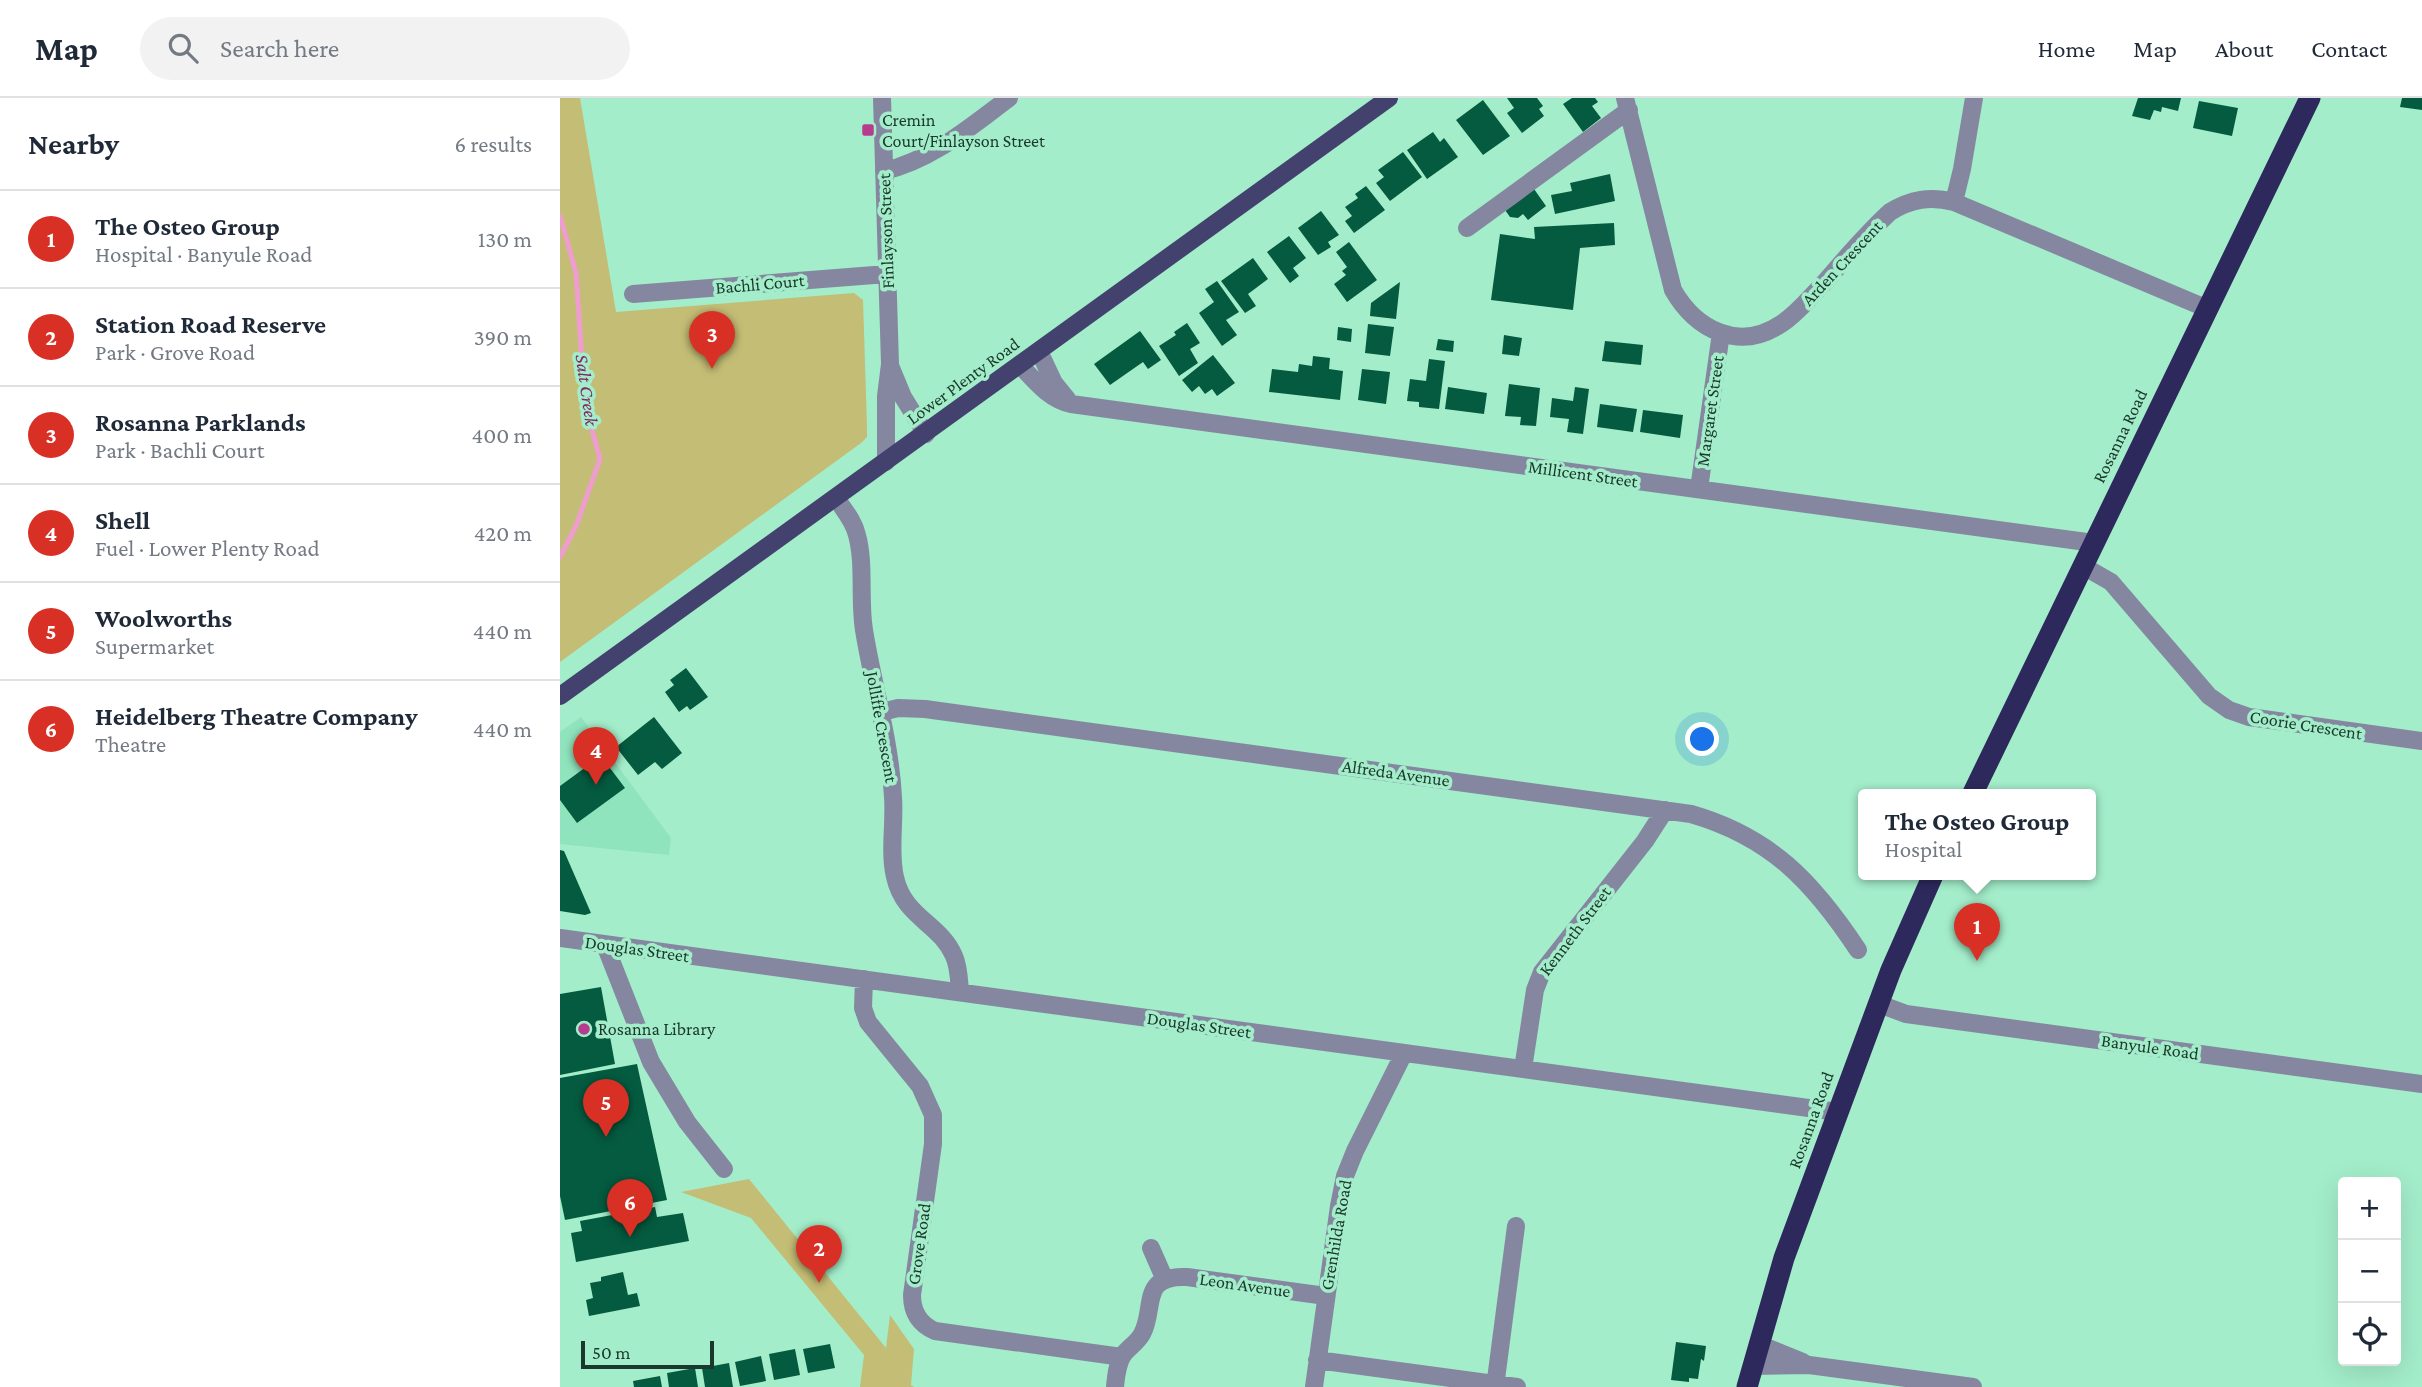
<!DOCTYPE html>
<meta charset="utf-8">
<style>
:root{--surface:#fff;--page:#f2f2f3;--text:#1f2937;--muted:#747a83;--line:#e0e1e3;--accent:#d93025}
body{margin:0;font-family:"Crimson Pro",serif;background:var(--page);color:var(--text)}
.controls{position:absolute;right:21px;bottom:21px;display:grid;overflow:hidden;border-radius:7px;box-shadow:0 7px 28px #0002}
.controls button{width:63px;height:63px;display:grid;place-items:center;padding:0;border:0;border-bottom:2px solid var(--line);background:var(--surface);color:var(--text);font:35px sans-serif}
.scale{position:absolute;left:21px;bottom:18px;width:133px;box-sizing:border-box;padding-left:7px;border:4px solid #1a382b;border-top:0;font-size:19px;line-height:24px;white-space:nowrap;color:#1a382b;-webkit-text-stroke:5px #a3edca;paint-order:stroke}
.you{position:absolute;left:1143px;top:642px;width:24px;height:24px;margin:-18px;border:5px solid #fff;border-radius:50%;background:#1a73e8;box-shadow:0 0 0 10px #1a73e833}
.badge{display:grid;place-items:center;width:46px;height:46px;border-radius:50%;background:var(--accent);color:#fff;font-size:23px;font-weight:700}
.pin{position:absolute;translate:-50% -58px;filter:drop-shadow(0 2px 4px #0008)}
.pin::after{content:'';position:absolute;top:37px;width:24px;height:21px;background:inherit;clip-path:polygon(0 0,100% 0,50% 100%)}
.popup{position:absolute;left:1298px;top:691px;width:238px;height:91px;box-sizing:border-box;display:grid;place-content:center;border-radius:7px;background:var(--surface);filter:drop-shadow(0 2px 5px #0005);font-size:23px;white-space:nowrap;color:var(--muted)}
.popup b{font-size:26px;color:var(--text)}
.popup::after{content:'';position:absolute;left:50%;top:100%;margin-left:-14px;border:14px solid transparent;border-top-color:var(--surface)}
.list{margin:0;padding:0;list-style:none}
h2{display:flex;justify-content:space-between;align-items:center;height:91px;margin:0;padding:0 28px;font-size:30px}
h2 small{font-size:23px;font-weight:400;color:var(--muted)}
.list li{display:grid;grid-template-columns:46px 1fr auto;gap:21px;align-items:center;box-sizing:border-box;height:98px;padding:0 28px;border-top:2px solid var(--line)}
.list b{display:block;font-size:26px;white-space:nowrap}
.list p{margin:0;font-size:23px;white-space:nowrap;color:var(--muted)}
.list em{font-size:23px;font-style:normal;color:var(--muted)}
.icon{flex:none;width:38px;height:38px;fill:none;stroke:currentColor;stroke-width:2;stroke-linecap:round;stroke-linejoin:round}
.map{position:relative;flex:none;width:1862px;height:1289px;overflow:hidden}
header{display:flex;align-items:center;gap:42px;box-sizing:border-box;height:98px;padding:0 35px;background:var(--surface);border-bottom:2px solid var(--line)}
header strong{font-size:33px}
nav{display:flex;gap:38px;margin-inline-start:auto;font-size:24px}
.search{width:490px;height:63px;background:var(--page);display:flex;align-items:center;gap:18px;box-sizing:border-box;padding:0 24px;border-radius:38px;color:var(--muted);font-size:26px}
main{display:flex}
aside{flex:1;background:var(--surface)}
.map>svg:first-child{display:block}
.built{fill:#90e4bd}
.green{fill:#c4bd75}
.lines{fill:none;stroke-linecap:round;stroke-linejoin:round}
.stream{stroke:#ee9dce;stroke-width:5}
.building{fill:#045b3f}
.minor{stroke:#8587a1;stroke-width:18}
.major{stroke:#43426f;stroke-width:18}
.highway{stroke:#2d295c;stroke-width:21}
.poi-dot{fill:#b73c8f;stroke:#a3edca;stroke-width:2.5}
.labels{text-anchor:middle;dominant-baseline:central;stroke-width:7;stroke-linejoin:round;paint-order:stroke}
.poi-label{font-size:18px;fill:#1a382b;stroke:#a3edca;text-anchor:start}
.street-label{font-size:18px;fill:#1a382b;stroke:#a3edca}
.water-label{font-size:19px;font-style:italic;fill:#832665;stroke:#a3edca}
</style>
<header>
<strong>Map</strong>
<div class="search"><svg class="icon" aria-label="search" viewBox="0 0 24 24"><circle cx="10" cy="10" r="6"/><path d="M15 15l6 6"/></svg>Search here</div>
<nav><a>Home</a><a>Map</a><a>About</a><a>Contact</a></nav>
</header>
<main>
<aside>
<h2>Nearby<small>6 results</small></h2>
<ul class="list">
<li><span class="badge">1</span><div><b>The Osteo Group</b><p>Hospital · Banyule Road</p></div><em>130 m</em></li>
<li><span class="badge">2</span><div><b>Station Road Reserve</b><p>Park · Grove Road</p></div><em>390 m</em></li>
<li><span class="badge">3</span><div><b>Rosanna Parklands</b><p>Park · Bachli Court</p></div><em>400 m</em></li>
<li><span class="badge">4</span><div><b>Shell</b><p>Fuel · Lower Plenty Road</p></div><em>420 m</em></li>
<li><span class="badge">5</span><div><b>Woolworths</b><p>Supermarket</p></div><em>440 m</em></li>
<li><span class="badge">6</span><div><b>Heidelberg Theatre Company</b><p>Theatre</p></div><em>440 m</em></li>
</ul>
</aside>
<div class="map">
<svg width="1862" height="1289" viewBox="0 0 1862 1289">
<rect width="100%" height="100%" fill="#a3edca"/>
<path class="built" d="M21,619L111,740L109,757L0,746V634Z"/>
<path class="green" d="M0,0H20L56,214L294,195L303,202L307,328V339L301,345L0,564Z
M189,1081L326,1250L330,1217L354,1251L351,1287L354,1289H300L304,1257L191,1120L121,1094Z"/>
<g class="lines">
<path class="stream" d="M0,118L16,175L25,307L40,361L16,428L0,459"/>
</g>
<path class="building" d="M947,0H977L983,8L979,11L984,18L962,35L947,15L954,10Z
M1012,0H1035L1038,4L1032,8L1041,20L1023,34L1003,6Z
M1578,0H1621L1618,13L1602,9L1601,14L1594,12L1590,22L1572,18Z
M1842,0H1862V12L1840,9Z
M923,2L950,38L923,57L896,22Z
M1639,3L1678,10L1672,38L1633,30Z
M873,34L880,44L884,40L898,59L867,81L847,52Z
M843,54L862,79L830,103L816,85L824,79L818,72Z
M1050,76L1055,103L995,116L991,97L1012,93L1010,85Z
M806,88L825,112L794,135L785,123L792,118L785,109L798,100L795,96Z
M974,91L986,108L968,122L963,116L958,120L950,119L945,112Z
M761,113L779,137L768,144L771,149L758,157L738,130Z
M1054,125L1055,147L1020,150L1013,212L931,202L940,136L975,141L974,129Z
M729,138L746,160L733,170L739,178L730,185L707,154Z
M789,144L817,182L787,204L774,186L786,177L782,173L787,169L776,154Z
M693,160L708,181L688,196L696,208L685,215L661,183Z
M657,183L679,214L666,222L677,237L662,248L639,215L654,204L645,191Z
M840,184L836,221L810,218L811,205Z
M627,225L640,245L630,251L638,265L619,278L599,248L616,237L614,234Z
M808,226L834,229L830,258L805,255Z
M778,229L792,231L791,244L777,242Z
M580,233L601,262L588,271L583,264L550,287L534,266Z
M944,237L962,240L959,258L942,256Z
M878,241L894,243L893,254L876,252Z
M1045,243L1083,247L1081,267L1042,263Z
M653,257L675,285L657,298L652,291L645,296L639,288L632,294L622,282Z
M753,258L770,260L769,271L783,273L780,302L709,294L712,271L738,274L739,266L752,268Z
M869,261L885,263L879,311L859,309V304L847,303L850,281L866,283Z
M802,271L830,274L826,306L798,302Z
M949,286L980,290L976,328L960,327L961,319L945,318Z
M888,289L927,295L924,316L885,311Z
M1015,289L1029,291L1023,336L1007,334L1009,321L990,319L992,300L1013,303Z
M1040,306L1077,311L1073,334L1037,329Z
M1083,312L1123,317L1120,340L1080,334Z
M126,570L148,599L130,612L127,608L119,614L105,594L114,587L110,582Z
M94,619L122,655L102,671L95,664L78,677L56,649Z
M41,658L65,690L17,725L0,702V688Z
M0,752L4,753L31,815L25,817L0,813Z
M41,889L55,966L0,977V896Z
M77,966L107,1102L5,1122L0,1098V980Z
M95,1109L97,1119L123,1115L129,1143L16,1164L11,1135L22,1133L20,1123Z
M63,1174L68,1197L77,1195L80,1208L29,1218L26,1202L33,1200L30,1185L41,1183V1179Z
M1116,1244L1146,1248L1144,1263L1141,1261L1138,1281L1129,1280V1284L1111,1282Z
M270,1246L275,1270L248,1275L243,1251Z
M235,1251L240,1277L214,1282L209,1256Z
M201,1258L206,1283L180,1288L175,1264Z
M169,1265L173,1289H145L142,1270Z
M135,1270L138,1289H109L107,1275Z
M100,1278L102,1289H74L73,1283Z"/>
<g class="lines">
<path class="minor" d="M322,0L330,266L326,298V364
M1065,0L1113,192C1136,232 1179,254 1221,226C1238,215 1250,199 1264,185C1285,161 1306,136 1330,114C1351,101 1370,98 1394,104L1648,211
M324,73C372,62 410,29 449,0
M1394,104L1402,71L1414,0
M907,130L1069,12
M73,196L327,176
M479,253L494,285L507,301
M460,267C476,284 489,301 511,306L1534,445
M331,270L343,299L366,336
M1139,391L1161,235
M276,400C284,412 294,423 297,437C305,467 299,501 304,532C313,588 330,642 333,699C335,725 329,754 335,779C344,820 380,825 394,858C399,869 399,882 400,894
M1523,468L1551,484L1649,598L1669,612L1689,619L1862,643
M322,614L338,610L365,611L1131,716C1211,739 1253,784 1298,852
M0,840L1278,1014
M45,847L91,964L127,1024L164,1071
M304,881L303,910L308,924L360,988L373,1017V1046L352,1197C352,1214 359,1226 375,1233L562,1259
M1319,906L1346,916L1862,986
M963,971L975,892L982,874L1085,743L1105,712
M591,1150L605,1182
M1198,1246L1243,1264
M757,1262L957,1289
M1192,1268L1249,1267L1413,1289
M555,1289C556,1278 557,1266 563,1257C569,1249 577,1245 582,1236C596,1210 579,1177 627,1179L766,1198
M754,1289L779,1108L785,1078L795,1053L844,955
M935,1289L956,1128"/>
<path class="major" d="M0,598L829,0"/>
<path class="highway" d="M1412,697L1750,0
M1187,1289L1224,1160L1331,872L1373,777"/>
</g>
<g class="poi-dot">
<rect x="301" y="25" width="14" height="14" rx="3.5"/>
<circle cx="24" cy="931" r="7"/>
</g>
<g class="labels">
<g class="poi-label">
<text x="322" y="22">Cremin<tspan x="322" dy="21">Court/Finlayson Street</tspan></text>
<text x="38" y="931">Rosanna Library</text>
</g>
<g class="street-label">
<text transform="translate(326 133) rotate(-92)">Finlayson Street</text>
<text transform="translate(1282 165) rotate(-47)">Arden Crescent</text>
<text transform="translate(200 186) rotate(-5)">Bachli Court</text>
<text transform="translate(403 283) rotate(-36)">Lower Plenty Road</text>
<text transform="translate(1150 313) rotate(-82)">Margaret Street</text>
<text transform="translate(1560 338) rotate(-64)">Rosanna Road</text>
<text transform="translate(1023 376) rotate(8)">Millicent Street</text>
<text transform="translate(1746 627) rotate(9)">Coorie Crescent</text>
<text transform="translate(322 629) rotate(80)">Jolliffe Crescent</text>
<text transform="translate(836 675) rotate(8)">Alfreda Avenue</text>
<text transform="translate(1015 833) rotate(-53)">Kenneth Street</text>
<text transform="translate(77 851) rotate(8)">Douglas Street</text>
<text transform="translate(639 927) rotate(8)">Douglas Street</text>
<text transform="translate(1590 949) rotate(8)">Banyule Road</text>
<text transform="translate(1251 1022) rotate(-70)">Rosanna Road</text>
<text transform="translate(776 1137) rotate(-80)">Grenhilda Road</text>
<text transform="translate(359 1146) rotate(-82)">Grove Road</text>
<text transform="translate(685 1187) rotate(8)">Leon Avenue</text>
</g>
<g class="water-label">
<text transform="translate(27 292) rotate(82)">Salt Creek</text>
</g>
</g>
</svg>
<div class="controls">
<button>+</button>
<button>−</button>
<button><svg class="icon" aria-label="locate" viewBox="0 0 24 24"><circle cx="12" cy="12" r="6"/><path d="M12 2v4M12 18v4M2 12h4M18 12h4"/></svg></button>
</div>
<div class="scale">50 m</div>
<div class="you"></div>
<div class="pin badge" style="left:1417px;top:863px">1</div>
<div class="popup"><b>The Osteo Group</b>Hospital</div>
<div class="pin badge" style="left:259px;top:1185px">2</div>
<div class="pin badge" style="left:152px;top:271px">3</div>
<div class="pin badge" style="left:36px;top:687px">4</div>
<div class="pin badge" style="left:46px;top:1039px">5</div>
<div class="pin badge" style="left:70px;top:1139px">6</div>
</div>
</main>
